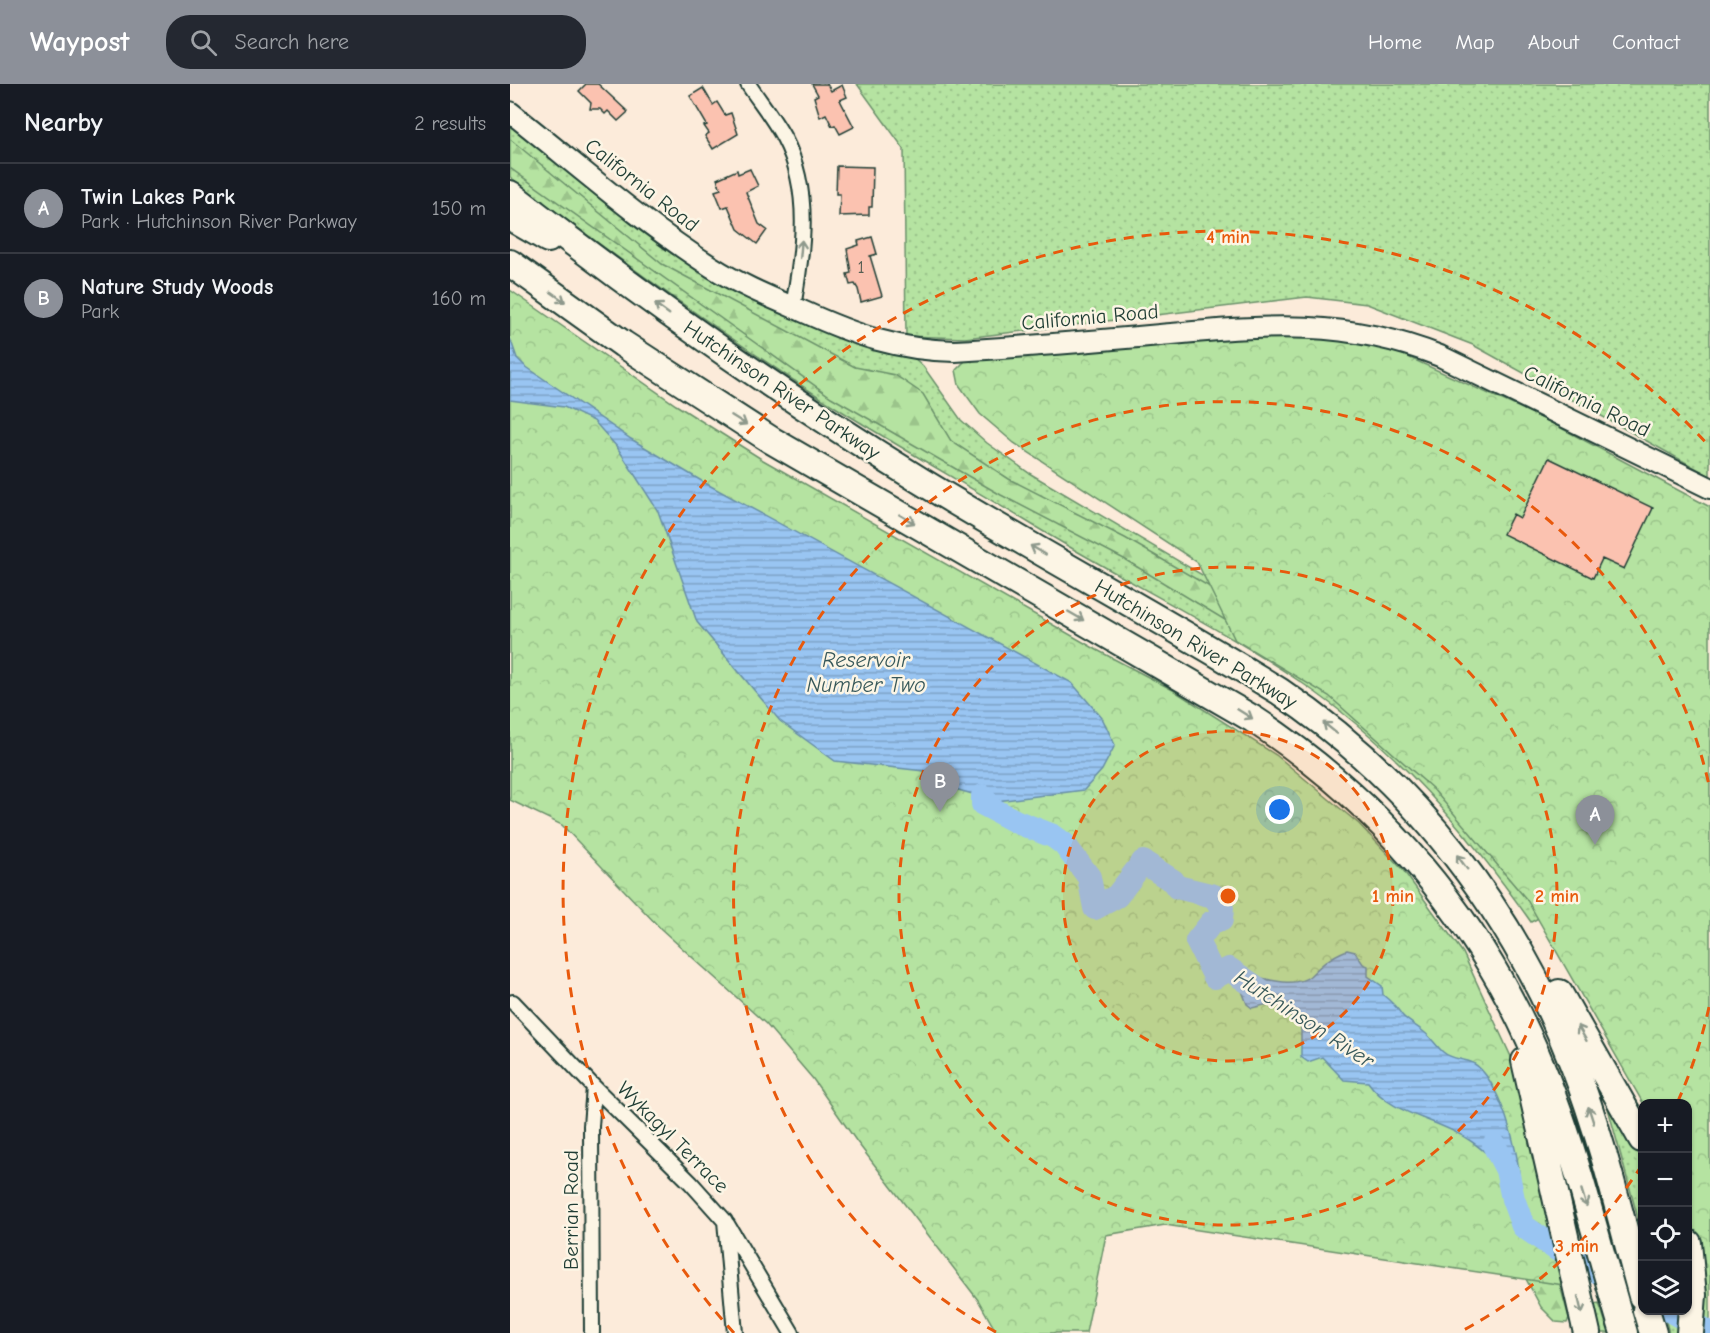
<!DOCTYPE html>
<meta charset="utf-8">
<style>
:root{--surface:#171b24;--page:#242831;--text:#f1f3f6;--muted:#9ea1a6;--line:#363941;--accent:#8c9099}
body{margin:0;font-family:"Comic Neue",sans-serif;background:var(--page);color:var(--text)}
.controls{position:absolute;right:18px;bottom:18px;display:grid;overflow:hidden;border-radius:12px;box-shadow:0 2px 4px #0004}
.controls button{width:54px;height:54px;display:grid;place-items:center;padding:0;border:0;border-bottom:2px solid var(--line);background:var(--surface);color:var(--text);font:30px sans-serif}
.you{position:absolute;left:770px;top:726px;width:21px;height:21px;margin:-15px;border:4px solid #fff;border-radius:50%;background:#1a73e8;box-shadow:0 0 0 9px #1a73e833}
.badge{display:grid;place-items:center;width:39px;height:39px;border-radius:50%;background:var(--accent);color:#fff;font-size:20px;font-weight:700}
.pin{position:absolute;translate:-50% -50px;filter:drop-shadow(0 2px 3px #0008)}
.pin::after{content:'';position:absolute;top:32px;width:21px;height:18px;background:inherit;clip-path:polygon(0 0,100% 0,50% 100%)}
.list{margin:0;padding:0;list-style:none}
h2{display:flex;justify-content:space-between;align-items:center;height:78px;margin:0;padding:0 24px;font-size:26px}
h2 small{font-size:20px;font-weight:400;color:var(--muted)}
.list li{display:grid;grid-template-columns:39px 1fr auto;gap:18px;align-items:center;box-sizing:border-box;height:90px;padding:0 24px;border-top:2px solid var(--line)}
.list b{display:block;font-size:22px;white-space:nowrap}
.list p{margin:0;font-size:20px;white-space:nowrap;color:var(--muted)}
.list em{font-size:20px;font-style:normal;color:var(--muted)}
.icon{flex:none;width:33px;height:33px;fill:none;stroke:currentColor;stroke-width:2;stroke-linecap:round;stroke-linejoin:round}
.map{position:relative;flex:none;width:1200px;height:1249px;overflow:hidden}
header{display:flex;align-items:center;gap:36px;box-sizing:border-box;height:84px;padding:0 30px;background:var(--accent);color:#fff}
header strong{font-size:28px}
nav{display:flex;gap:33px;margin-inline-start:auto;font-size:21px}
.search{width:420px;height:54px;background:var(--page);display:flex;align-items:center;gap:15px;box-sizing:border-box;padding:0 21px;border-radius:24px;color:var(--muted);font-size:22px}
main{display:flex}
aside{flex:1;background:var(--surface)}
.map>svg:first-child{display:block}
.grass{fill:url(#grass-dots);stroke:#6a906a;stroke-width:1.5}
.forest{fill:url(#forest-firs);stroke:#6a906a;stroke-width:1.5}
.park{fill:url(#park-crowns);stroke:#6a906a;stroke-width:1.5}
.water{fill:url(#water-rules);stroke:#688fa6;stroke-width:1.5}
.lines{fill:none;stroke-linecap:round;stroke-linejoin:round}
.river{stroke:#99c5f2;stroke-width:24}
.building{fill:#fbc2b0;stroke:#1f3d34;stroke-width:1.5}
.minor-casing{stroke:#1f3d34;stroke-width:18}
.secondary-casing{stroke:#1f3d34;stroke-width:24}
.motorway-casing{stroke:#1f3d34;stroke-width:30}
.minor{stroke:#fcf5e5;stroke-width:14}
.secondary{stroke:#fcf5e5;stroke-width:20}
.motorway{stroke:#fcf5e5;stroke-width:26}
.oneway{stroke:#8e998c}
.ring{fill:none;stroke:#e8590c;stroke-width:3;stroke-dasharray:10 8}
.labels{text-anchor:middle;dominant-baseline:central;stroke-width:5;stroke-linejoin:round;paint-order:stroke}
.number-label{font-size:18px;fill:#565e53}
.street-label{font-size:21px;fill:#1f3d34;stroke:#fcf5e5}
.water-label{font-size:22px;font-style:italic;fill:#37585a;stroke:#fcf5e5}
.centre{fill:#e8590c;stroke:#fcf5e5;stroke-width:3}
.ring-label{font-size:18px;text-anchor:middle;font-weight:bold;fill:#e8590c;stroke:#fcf5e5;stroke-width:5;stroke-linejoin:round;paint-order:stroke}
</style>
<header>
<strong>Waypost</strong>
<div class="search"><svg class="icon" aria-label="search" viewBox="0 0 24 24"><circle cx="10" cy="10" r="6"/><path d="M15 15l6 6"/></svg>Search here</div>
<nav><a>Home</a><a>Map</a><a>About</a><a>Contact</a></nav>
</header>
<main>
<aside>
<h2>Nearby<small>2 results</small></h2>
<ul class="list">
<li><span class="badge">A</span><div><b>Twin Lakes Park</b><p>Park · Hutchinson River Parkway</p></div><em>150 m</em></li>
<li><span class="badge">B</span><div><b>Nature Study Woods</b><p>Park</p></div><em>160 m</em></li>
</ul>
</aside>
<div class="map">
<svg width="1200" height="1249" viewBox="0 0 1200 1249">
<defs>
<pattern id="grass-dots" width="8" height="8" patternUnits="userSpaceOnUse" patternTransform="scale(1.5)"><rect width="8" height="8" fill="#b5e3a1"/><path d="M2 2h.1M6 6h.1" fill="none" stroke="#9bc48b" stroke-width="1.8" stroke-linecap="round"/></pattern>
<pattern id="forest-firs" width="22" height="20" patternUnits="userSpaceOnUse" patternTransform="scale(1.5)"><rect width="22" height="20" fill="#b5e3a1"/><path d="M5 1l3.5 6h-7zM16 11l3.5 6h-7z" fill="#9bc48b"/></pattern>
<pattern id="park-crowns" width="20" height="18" patternUnits="userSpaceOnUse" patternTransform="scale(1.5)"><rect width="20" height="18" fill="#b5e3a1"/><path d="M2 6a3 3 0 1 1 6 0M12 15a3 3 0 1 1 6 0" fill="none" stroke="#9bc48b"/></pattern>
<pattern id="water-rules" width="6" height="5" patternUnits="userSpaceOnUse" patternTransform="scale(1.5)"><rect width="6" height="5" fill="#99c5f2"/><path d="M0 2.5h6" fill="none" stroke="#7ca1c5"/></pattern>
</defs>
<rect width="100%" height="100%" fill="#fcebda"/>
<filter id="ink" filterUnits="userSpaceOnUse"><feTurbulence type="fractalNoise" baseFrequency=".0167" numOctaves="2"/><feDisplacementMap in="SourceGraphic" scale="12" xChannelSelector="R" yChannelSelector="G"/><feConvolveMatrix kernelMatrix="1 2 1 2 8 2 1 2 1" color-interpolation-filters="sRGB"/></filter>
<g filter="url(#ink)">
<path class="grass" d="M347,0H1200V392L963,261L857,220L797,213L455,254L396,252L394,65Z
M0,35L179,176L377,267L404,274L413,282L451,336L477,359L519,389L728,512L1104,795L1021,838C957,747 885,662 792,599C704,539 606,493 516,437C440,391 360,347 286,298C189,233 93,164 0,93Z
M1099,1005L1132,1068V1149L1093,1006Z
M1089,1219L1099,1249H1087L1083,1220Z
M1153,1227H1177L1174,1249H1159Z"/>
<path class="forest" d="M0,55L152,180L345,283L385,291L413,310L441,357L499,395L615,454L809,566L763,565L614,475L491,411L321,313L0,84Z
M1001,1167L1042,1172L1059,1234L1057,1239L1046,1238L1031,1223Z"/>
<path class="park" d="M0,206L166,321L253,376L587,566L663,606L766,671L849,740L893,786L953,869L1003,977L1026,1057L1054,1201L655,1141L596,1151L576,1249H487L468,1216L347,1058L303,995L256,940L151,845L52,741L0,716Z
M758,250L803,251L885,267L1034,335L1200,423V1249H1188L1192,1181L1178,1124V1020L1133,1019L1017,816L923,705L819,612L725,556L687,478L504,359L470,330L449,301L446,286L457,275Z"/>
<path class="water" d="M0,254L7,274L15,282L121,355L195,399L562,599L592,634L605,661L592,686L574,706L487,717L438,703L414,687L325,677L270,637L187,538L148,427L107,363L84,337L54,323L0,316Z
M837,866L845,868L853,880L858,882V892L872,902L873,911C882,918 886,922 892,931C897,937 907,942 914,948C921,953 926,962 933,968C942,976 953,974 963,979C988,993 1011,1070 1009,1098C991,1084 976,1066 956,1054C924,1034 880,1030 858,998L834,996L812,973L798,978L791,973V939L772,928L767,918L742,924L737,920L726,891L732,889C750,893 784,906 800,892C812,880 820,873 837,866Z"/>
<g class="lines">
<path class="river" d="M473,712V720L507,738L543,752L554,760L579,793L585,824L607,812L633,778L663,797L667,803L704,812L712,824L711,836L702,838L687,857L705,893L719,885L753,908
M984,1061L997,1086L1003,1115L1013,1142L1048,1166L1132,1212
M1159,1226L1200,1249"/>
</g>
<path class="building" d="M76,0H88L118,28L108,37L98,27L95,30L90,25H80L81,19L69,7Z
M302,0H317L321,7L332,1L337,13L330,16L344,43L330,50L325,41L322,42L316,30L310,33L304,13L308,11Z
M193,4L203,21L207,18L215,31L221,29L228,50L203,65L195,52L199,49L194,42L197,41L180,12Z
M327,82L363,83L362,123H359V131L329,132L330,110H326Z
M240,85L248,102L236,108L249,140L257,146L247,160L228,145L218,122L212,124L205,107L211,105L207,95L227,86L228,90Z
M362,153L367,170L360,172L372,212L351,218L348,205L345,200L340,201L337,190L341,189L337,165L349,161L348,157Z
M1039,374L1143,424L1114,485L1092,475L1083,494L993,450L1003,430L1010,434Z"/>
<g class="lines">
<g class="minor-casing">
<path id="minor" d="M238,0C250,18 264,35 274,54C302,107 293,167 283,223
M3,918L84,1003L181,1099L215,1137L225,1249
M217,1140L282,1249
M82,1249L81,1042L84,1003"/>
</g>
<g class="secondary-casing">
<path id="secondary" d="M0,28C66,80 131,138 202,183C230,201 262,214 292,227C345,251 387,266 445,267C514,263 582,257 650,251C752,242 832,233 930,272L1200,404"/>
</g>
<g class="motorway-casing">
<path id="motorway" d="M0,110C132,213 268,309 411,397C529,469 651,534 769,607C905,698 1005,829 1064,982C1093,1057 1111,1136 1132,1212
M0,133L38,155
M0,179L113,260L261,356L743,635C882,726 985,854 1042,1010C1071,1088 1090,1170 1114,1249
M1049,909L1132,1055
M1015,977L1077,1249
M1178,1159L1183,1211L1180,1249
M1136,1226L1143,1249"/>
</g>
<use href="#minor" class="minor"/>
<use href="#secondary" class="secondary"/>
<use href="#motorway" class="motorway"/>
</g>
<defs><path id="oneway-shaft" d="M-6 0H5M1.5-3L5.5 0L1.5 3" fill="none" stroke-width="1.6" stroke-linecap="round" stroke-linejoin="round" transform="scale(1.5)"/></defs>
<g class="oneway">
<use href="#oneway-shaft" transform="translate(291 165) rotate(-85)"/>
<use href="#oneway-shaft" transform="translate(48 213) rotate(35)"/>
<use href="#oneway-shaft" transform="translate(152 225) rotate(-144)"/>
<use href="#oneway-shaft" transform="translate(229 336) rotate(32)"/>
<use href="#oneway-shaft" transform="translate(397 435) rotate(30)"/>
<use href="#oneway-shaft" transform="translate(528 466) rotate(-150)"/>
<use href="#oneway-shaft" transform="translate(566 532) rotate(30)"/>
<use href="#oneway-shaft" transform="translate(735 630) rotate(32)"/>
<use href="#oneway-shaft" transform="translate(820 644) rotate(-141)"/>
<use href="#oneway-shaft" transform="translate(952 778) rotate(-126)"/>
<use href="#oneway-shaft" transform="translate(1072 949) rotate(-120)"/>
<use href="#oneway-shaft" transform="translate(1081 1031) rotate(-108)"/>
<use href="#oneway-shaft" transform="translate(1074 1114) rotate(73)"/>
<use href="#oneway-shaft" transform="translate(1070 1221) rotate(77)"/>
</g>
</g>
<circle cx="718" cy="812" r="165" fill="#e8590c" fill-opacity=".12"/>
<g class="ring">
<circle cx="718" cy="812" r="165"/>
<circle cx="718" cy="812" r="329"/>
<path d="M1199 923A494 494 0 0 1 1168 1017M1132 1081A494 494 0 0 1 950 1248M486 1248A494 494 0 1 1 1199 701"/>
<path d="M224 1249A659 659 0 0 1 1200 363"/>
</g>
<g class="labels">
<g class="number-label">
<text x="351" y="183">1</text>
</g>
<g class="street-label">
<text transform="translate(132 101) rotate(38)">California Road</text>
<text transform="translate(580 233) rotate(-5)">California Road</text>
<text transform="translate(272 306) rotate(34)">Hutchinson River Parkway</text>
<text transform="translate(1077 317) rotate(26)">California Road</text>
<text transform="translate(686 560) rotate(31)">Hutchinson River Parkway</text>
<text transform="translate(163 1053) rotate(45)">Wykagyl Terrace</text>
<text transform="translate(61 1126) rotate(-90)">Berrian Road</text>
</g>
<g class="water-label">
<text x="356" y="576">Reservoir<tspan x="356" dy="25">Number Two</tspan></text>
<text transform="translate(794 935) rotate(33)">Hutchinson River</text>
</g>
</g>
<circle cx="718" cy="812" r="9" class="centre"/>
<g class="ring-label">
<text x="718" y="159">4 min</text>
<text x="883" y="818">1 min</text>
<text x="1047" y="818">2 min</text>
<text x="1067" y="1168">3 min</text>
</g>
</svg>
<div class="controls">
<button>+</button>
<button>−</button>
<button><svg class="icon" aria-label="locate" viewBox="0 0 24 24"><circle cx="12" cy="12" r="6"/><path d="M12 2v4M12 18v4M2 12h4M18 12h4"/></svg></button>
<button><svg class="icon" aria-label="layers" viewBox="0 0 24 24"><path d="M12 4l9 5-9 5-9-5zM3 14l9 5 9-5"/></svg></button>
</div>
<div class="you"></div>
<div class="pin badge" style="left:1085px;top:761px">A</div>
<div class="pin badge" style="left:430px;top:728px">B</div>
</div>
</main>
